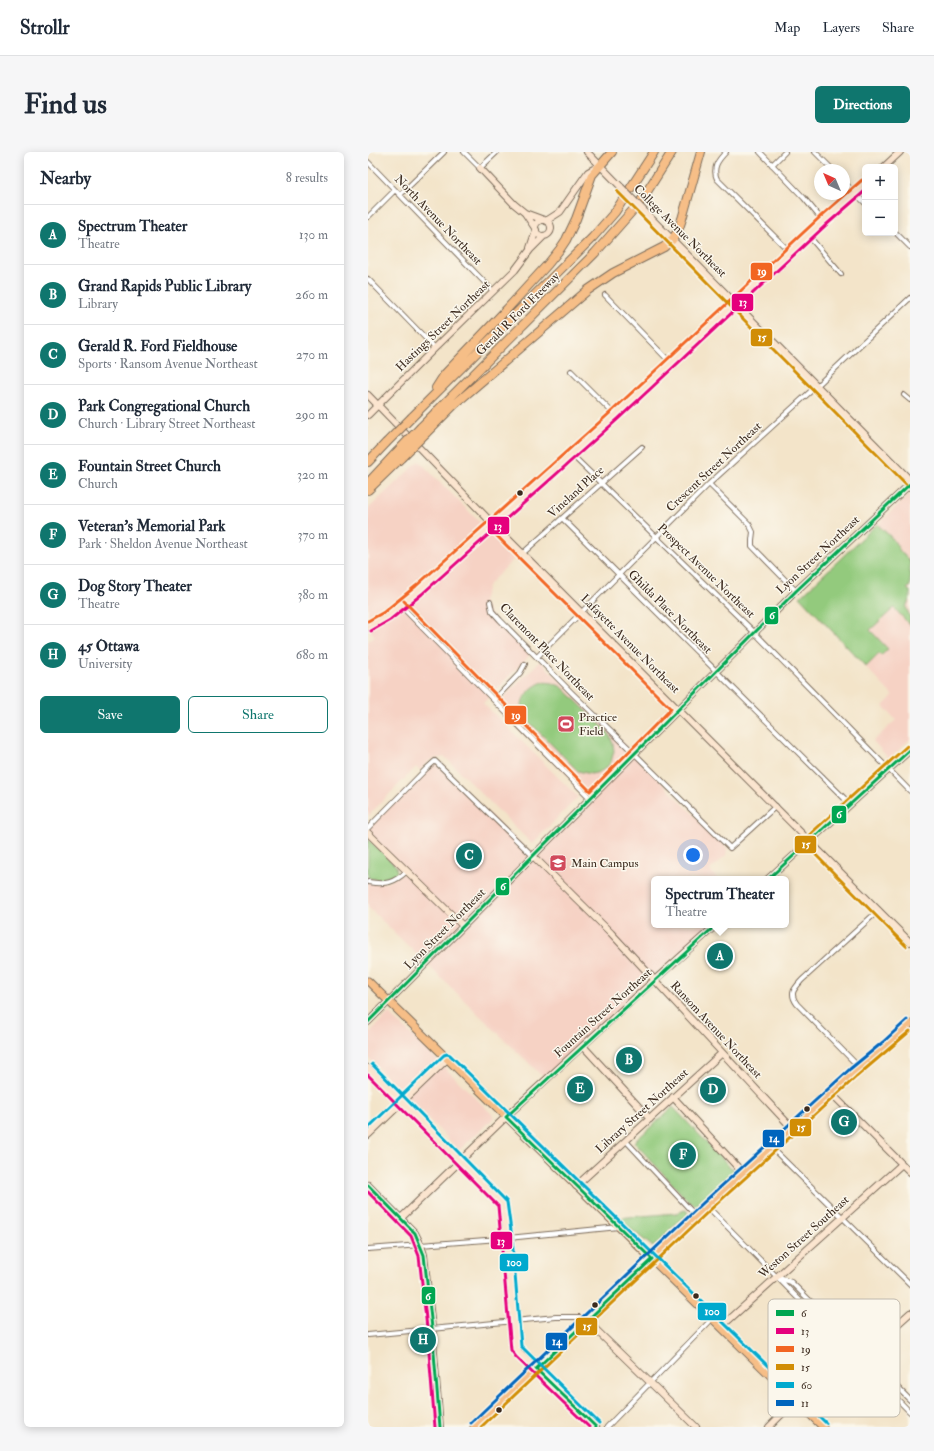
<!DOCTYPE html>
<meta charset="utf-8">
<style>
:root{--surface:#fff;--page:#f6f6f7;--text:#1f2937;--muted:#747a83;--line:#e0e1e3;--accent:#0f766e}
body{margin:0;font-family:"IM FELL Double Pica",serif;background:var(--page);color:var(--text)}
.controls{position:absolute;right:12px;top:12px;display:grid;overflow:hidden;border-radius:6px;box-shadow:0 2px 10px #0003}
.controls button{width:36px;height:36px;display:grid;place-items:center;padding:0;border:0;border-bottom:1px solid var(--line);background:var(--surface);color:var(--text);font:20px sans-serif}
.compass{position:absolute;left:446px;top:12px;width:36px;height:36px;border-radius:50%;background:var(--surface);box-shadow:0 2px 10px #0003;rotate:316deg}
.you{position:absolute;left:325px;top:703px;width:14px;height:14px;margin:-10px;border:3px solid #fff;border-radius:50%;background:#1a73e8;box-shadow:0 0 0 6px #1a73e833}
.badge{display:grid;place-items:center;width:26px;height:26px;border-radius:50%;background:var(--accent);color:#fff;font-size:13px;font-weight:700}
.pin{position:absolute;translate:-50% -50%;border:2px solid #fff;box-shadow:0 1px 4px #0006}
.popup{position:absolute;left:283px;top:724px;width:138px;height:52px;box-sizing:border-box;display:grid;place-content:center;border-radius:6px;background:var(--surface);filter:drop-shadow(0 1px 3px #0005);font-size:13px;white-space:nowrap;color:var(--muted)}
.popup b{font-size:15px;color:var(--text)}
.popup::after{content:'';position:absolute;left:50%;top:100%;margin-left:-8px;border:8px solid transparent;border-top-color:var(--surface)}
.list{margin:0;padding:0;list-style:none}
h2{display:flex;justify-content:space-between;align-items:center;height:52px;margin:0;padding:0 16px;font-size:17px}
h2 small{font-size:13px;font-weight:400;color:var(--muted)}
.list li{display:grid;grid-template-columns:26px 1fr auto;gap:12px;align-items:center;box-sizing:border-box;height:60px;padding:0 16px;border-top:1px solid var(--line)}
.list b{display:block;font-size:15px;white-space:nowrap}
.list p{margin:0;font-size:13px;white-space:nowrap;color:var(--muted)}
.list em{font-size:13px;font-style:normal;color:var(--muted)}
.actions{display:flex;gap:8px;padding:12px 16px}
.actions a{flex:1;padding:9px 0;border:1px solid var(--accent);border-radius:6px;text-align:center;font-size:14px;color:var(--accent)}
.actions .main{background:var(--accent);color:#fff}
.map{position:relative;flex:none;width:542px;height:1275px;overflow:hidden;border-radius:6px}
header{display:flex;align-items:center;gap:24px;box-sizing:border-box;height:56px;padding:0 20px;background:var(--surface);border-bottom:1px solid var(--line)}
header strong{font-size:19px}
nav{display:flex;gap:22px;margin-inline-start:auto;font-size:14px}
.intro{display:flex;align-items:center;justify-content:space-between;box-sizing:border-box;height:96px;padding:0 24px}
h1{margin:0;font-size:28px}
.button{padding:10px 18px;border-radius:6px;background:var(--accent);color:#fff;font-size:14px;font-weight:700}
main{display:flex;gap:24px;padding:0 24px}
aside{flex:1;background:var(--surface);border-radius:6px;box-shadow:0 2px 10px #0003}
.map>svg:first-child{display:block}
.built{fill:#f6d2c4}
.green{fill:#93ca7d;stroke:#677a4e}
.water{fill:#71a8df;stroke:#56697e}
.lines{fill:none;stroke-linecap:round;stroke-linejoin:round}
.street-casing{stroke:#7b6b5a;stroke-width:6}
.secondary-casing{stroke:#7b6b5a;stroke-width:8}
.primary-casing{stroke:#7b6b5a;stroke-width:9}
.highway-casing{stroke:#7b6b5a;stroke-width:10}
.street{stroke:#fff;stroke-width:4}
.secondary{stroke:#fbe5cf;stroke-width:6}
.primary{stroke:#f6be87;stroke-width:7}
.highway{stroke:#f6be87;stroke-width:8}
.secondary-bridge-casing{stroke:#7b6b5a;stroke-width:8;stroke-linecap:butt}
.highway-bridge-casing{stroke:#7b6b5a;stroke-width:10;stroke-linecap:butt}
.secondary-bridge{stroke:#fbe5cf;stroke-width:6}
.highway-bridge{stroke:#f6be87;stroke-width:8}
.bus-1-casing{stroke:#fbf7ec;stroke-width:6}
.bus-2-casing{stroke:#fbf7ec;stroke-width:6}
.bus-3-casing{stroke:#fbf7ec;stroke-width:6}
.bus-4-casing{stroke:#fbf7ec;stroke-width:6}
.bus-5-casing{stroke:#fbf7ec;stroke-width:6}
.bus-6-casing{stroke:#fbf7ec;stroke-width:6}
.bus-1{stroke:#00a651;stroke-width:3}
.bus-2{stroke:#e5007d;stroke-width:3}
.bus-3{stroke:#f26522;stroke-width:3}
.bus-4{stroke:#d18d06;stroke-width:3}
.bus-5{stroke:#00a9ce;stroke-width:3}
.bus-6{stroke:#0065bd;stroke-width:3}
.bus-dot{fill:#3b2a1e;stroke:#fbf7ec;stroke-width:1.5}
.labels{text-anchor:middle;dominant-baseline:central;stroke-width:3;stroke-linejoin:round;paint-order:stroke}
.street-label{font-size:12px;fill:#3b2a1e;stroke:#fbf7ec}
.poi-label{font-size:12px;fill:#3b2a1e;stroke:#fbf7ec;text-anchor:start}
.key{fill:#fbf7ec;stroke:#c1baae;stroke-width:1}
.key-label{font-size:11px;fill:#3b2a1e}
.line-badge{stroke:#fbf7ec;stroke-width:1.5}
.badge-label{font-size:11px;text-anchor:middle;font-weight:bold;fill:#fff}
</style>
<header>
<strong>Strollr</strong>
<nav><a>Map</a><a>Layers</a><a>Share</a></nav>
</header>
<div class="intro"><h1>Find us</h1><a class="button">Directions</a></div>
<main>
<aside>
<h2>Nearby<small>8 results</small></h2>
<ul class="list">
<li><span class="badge">A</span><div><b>Spectrum Theater</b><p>Theatre</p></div><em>130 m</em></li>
<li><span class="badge">B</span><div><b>Grand Rapids Public Library</b><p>Library</p></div><em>260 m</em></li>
<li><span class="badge">C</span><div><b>Gerald R. Ford Fieldhouse</b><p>Sports · Ransom Avenue Northeast</p></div><em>270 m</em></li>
<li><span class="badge">D</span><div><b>Park Congregational Church</b><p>Church · Library Street Northeast</p></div><em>290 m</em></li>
<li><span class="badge">E</span><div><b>Fountain Street Church</b><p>Church</p></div><em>320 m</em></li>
<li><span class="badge">F</span><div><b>Veteran's Memorial Park</b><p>Park · Sheldon Avenue Northeast</p></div><em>370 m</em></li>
<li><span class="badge">G</span><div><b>Dog Story Theater</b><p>Theatre</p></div><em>380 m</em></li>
<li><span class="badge">H</span><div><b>45 Ottawa</b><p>University</p></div><em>680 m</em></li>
</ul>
<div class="actions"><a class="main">Save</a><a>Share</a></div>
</aside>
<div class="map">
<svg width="542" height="1275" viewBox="0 0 542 1275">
<rect width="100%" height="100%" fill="#fbf7ec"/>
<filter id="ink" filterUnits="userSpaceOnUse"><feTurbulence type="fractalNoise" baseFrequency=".025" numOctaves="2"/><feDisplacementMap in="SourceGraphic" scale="8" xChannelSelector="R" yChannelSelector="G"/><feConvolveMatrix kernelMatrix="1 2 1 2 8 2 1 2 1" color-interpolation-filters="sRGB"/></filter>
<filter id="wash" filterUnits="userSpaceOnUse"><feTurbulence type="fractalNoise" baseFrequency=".012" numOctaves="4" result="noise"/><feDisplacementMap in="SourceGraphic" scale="16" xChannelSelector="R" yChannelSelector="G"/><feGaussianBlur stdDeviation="0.9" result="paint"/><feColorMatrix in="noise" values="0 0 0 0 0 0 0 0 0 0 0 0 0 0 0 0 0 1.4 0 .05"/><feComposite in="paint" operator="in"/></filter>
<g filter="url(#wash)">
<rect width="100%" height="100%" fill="#f3e4c9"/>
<path class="built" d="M51,309L147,406L121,432L115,449L121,461L162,503L115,551L210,645L164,692L77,605L62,608L52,618L48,615L0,664V489L7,485L0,474V357Z
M542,342V587L521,607L505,589L528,568L515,554L525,544L432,445Z
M172,509L359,696L358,703L342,718L349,727H286V773H342L280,828L177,924L172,922L0,755V730L18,731L39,719L0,681V676L66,610L165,704L222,646L129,552Z
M21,861L127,965L91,998L0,905V882Z"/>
<path class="green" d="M509,372L525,387L532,399L542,409V434L539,437L542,439V446L538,455L542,465V473L526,456L502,478L520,497L513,504L511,502L498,515L432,445Z
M175,530L185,531L194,535L241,581L245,592L246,599L243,610L237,617L228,621L223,622L210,619L156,565C149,549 160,536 175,530Z
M0,687L28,714L29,720C23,730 10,728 0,726Z
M305,955L362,1015L366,1017V1020L328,1054L319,1048L266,990Z
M317,1058L319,1059L320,1063L316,1067L314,1066L294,1086V1088L285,1095L249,1066L309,1061Z"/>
<path class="water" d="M313 1006a5 5 0 1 1 10 0a5 5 0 1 1-10 0Z"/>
</g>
<g filter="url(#ink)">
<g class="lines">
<g class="street-casing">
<path id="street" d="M96,0L112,16L129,0
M358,0C350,8 344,16 349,27L422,100
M392,0L436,46L455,69
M447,0L465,18
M0,10L125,139
M404,13L417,0
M476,30L497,51
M32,43L76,0
M0,65L27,38
M527,80L542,95
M440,83L473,122
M0,127L67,196
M237,143L303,211
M203,219L247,263
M536,243L542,248
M203,302L386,480L542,639
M341,332L381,372L385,380L384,388V394L428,439
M194,366L482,652
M155,401L274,295
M122,450L124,459L132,468L204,541L271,606L362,696L408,654
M32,453L222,646
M169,505L341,332L454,229L542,146
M126,548L152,521L157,512
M0,676L58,617L67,609L165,704
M0,730C18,733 26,731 39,719
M491,915L429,852C421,841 426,837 434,828L511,758
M258,989L328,1064
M403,995L542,1132
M339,1054L542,1260
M0,1097L131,1087L251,1075
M411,1126L423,1130L542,1248
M0,1183L188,1165H213L219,1169
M239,1275L344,1167"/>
</g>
<g class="secondary-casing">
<path id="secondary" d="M219,0L253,35
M516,15L532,0
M112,16L146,52L157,61L167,76
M277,60L542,328
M157,61L176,68
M167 76a8 8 0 1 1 16 0a8 8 0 1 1-16 0Z
M178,69L192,60L220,20L229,15
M162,96L168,78
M0,243L125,372L542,790
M0,263L67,196L147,118L162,98L176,84
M0,475L19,464L51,438L247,263L455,69L497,32
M0,681L95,774
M165,704L243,781L424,976
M400,727L542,598
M0,870L428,439L542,332
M215,894L282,967
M0,916L135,1052L139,1086L148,1196L151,1201L228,1275
M463,941L542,1020
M305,945L375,1021
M0,983L79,907
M0,1033L47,1081L53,1093L56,1103L64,1176L72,1275
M208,1034L354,901
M33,1066L143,960L281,833L348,773
M219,1169L328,1275
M353,1175L534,1012
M436,1256L542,1161
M401,1275L428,1248"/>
</g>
<g class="primary-casing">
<path id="primary" d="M0,829L455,1275
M106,1275L226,1162L339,1054L485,921L518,894L542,872"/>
</g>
<g class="highway-casing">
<path id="highway" d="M68,236L77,222L139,157L180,112L192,97L198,88L208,67L224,23L244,0
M44,265L225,85L247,60L286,0
M53,275L227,101L273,49L304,0
M58,281L87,252L220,138L245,121L296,95L304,88L310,79L314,67L333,0
M0,310L18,291
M0,331L28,301
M0,338L33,306"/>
</g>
<use href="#street" class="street"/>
<use href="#secondary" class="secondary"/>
<use href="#primary" class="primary"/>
<use href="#highway" class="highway"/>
<g class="secondary-bridge-casing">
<path id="secondary-bridge" d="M253,35L277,60"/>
</g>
<g class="highway-bridge-casing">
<path id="highway-bridge" d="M18,291L44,265
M28,301L53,275
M33,306L58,281"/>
</g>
<use href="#secondary-bridge" class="secondary-bridge"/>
<use href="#highway-bridge" class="highway-bridge"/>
<g class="bus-1-casing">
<path id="bus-1" d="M400,727L542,598
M0,870L428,439L542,332
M0,1033L47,1081L56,1103L64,1176L72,1275
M228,1275L168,1217L284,1107L138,965L348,773"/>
</g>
<g class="bus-2-casing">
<path id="bus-2" d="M3,479L22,468L54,442L250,267L458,73L497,39
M0,923L130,1054L143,1198L148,1205L221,1275
M0,1040L43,1084L51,1104L59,1176L67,1275"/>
</g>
<g class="bus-3-casing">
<path id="bus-3" d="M36,449L222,639L303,557L121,376
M0,469L16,460L48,434L244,259L452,65L494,28"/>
</g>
<g class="bus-4-casing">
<path id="bus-4" d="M249,39L538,332
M538,794L438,693L437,689L439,685L539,594
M113,1275L342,1058L488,925L542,879"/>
</g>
<g class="bus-5-casing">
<path id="bus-5" d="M4,912L139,1050L144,1086L153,1194L231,1271
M0,976L76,903L79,902L82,903L458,1271"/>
</g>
<g class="bus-6-casing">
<path id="bus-6" d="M103,1271L336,1050L482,917L515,890L539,868"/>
</g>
<use href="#bus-1" class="bus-1"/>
<use href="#bus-2" class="bus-2"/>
<use href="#bus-3" class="bus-3"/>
<use href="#bus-4" class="bus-4"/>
<use href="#bus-5" class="bus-5"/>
<use href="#bus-6" class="bus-6"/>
</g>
</g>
<defs>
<g id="stadium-square" transform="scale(0.9)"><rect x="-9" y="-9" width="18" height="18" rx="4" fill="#d1495b" stroke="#fbf7ec"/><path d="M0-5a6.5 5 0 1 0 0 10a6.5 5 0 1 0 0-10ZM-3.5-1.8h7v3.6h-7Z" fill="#fff"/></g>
<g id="university-square" transform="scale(0.9)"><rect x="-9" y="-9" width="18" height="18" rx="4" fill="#d1495b" stroke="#fbf7ec"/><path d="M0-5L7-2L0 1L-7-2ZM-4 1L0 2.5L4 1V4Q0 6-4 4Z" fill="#fff"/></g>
</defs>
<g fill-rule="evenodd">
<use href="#stadium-square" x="198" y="572"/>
<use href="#university-square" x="190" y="711"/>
</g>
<g class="bus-dot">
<circle cx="152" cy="341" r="3.5"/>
<circle cx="439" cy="957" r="3.5"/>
<circle cx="328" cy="1144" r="3.5"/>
<circle cx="227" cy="1153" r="3.5"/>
<circle cx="131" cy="1258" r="3.5"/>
</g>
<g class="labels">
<g class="street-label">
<text transform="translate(70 68) rotate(46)">North Avenue Northeast</text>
<text transform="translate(312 79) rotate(45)">College Avenue Northeast</text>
<text transform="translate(150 162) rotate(-45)">Gerald R Ford Freeway</text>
<text transform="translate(75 174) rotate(-44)">Hastings Street Northeast</text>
<text transform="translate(346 315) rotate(-43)">Crescent Street Northeast</text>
<text transform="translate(208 340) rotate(-42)">Vineland Place</text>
<text transform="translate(450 403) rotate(-43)">Lyon Street Northeast</text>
<text transform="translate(338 419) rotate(44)">Prospect Avenue Northeast</text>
<text transform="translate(302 460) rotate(45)">Ghilda Place Northeast</text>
<text transform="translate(262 492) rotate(45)">Lafayette Avenue Northeast</text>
<text transform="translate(179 500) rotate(46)">Claremont Place Northeast</text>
<text transform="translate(77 777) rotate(-45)">Lyon Street Northeast</text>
<text transform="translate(235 861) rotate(-42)">Fountain Street Northeast</text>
<text transform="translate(348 878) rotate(47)">Ransom Avenue Northeast</text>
<text transform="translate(274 959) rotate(-42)">Library Street Northeast</text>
<text transform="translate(436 1085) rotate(-42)">Weston Street Southeast</text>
</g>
<g class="poi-label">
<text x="211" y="565">Practice<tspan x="211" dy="14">Field</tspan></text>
<text x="203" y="711">Main Campus</text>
</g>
</g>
<rect x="400" y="1147" width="132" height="118" rx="6" class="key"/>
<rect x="408" y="1158" width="18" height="6" fill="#00a651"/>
<rect x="408" y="1176" width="18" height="6" fill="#e5007d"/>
<rect x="408" y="1194" width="18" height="6" fill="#f26522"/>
<rect x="408" y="1212" width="18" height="6" fill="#d18d06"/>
<rect x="408" y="1230" width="18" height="6" fill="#00a9ce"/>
<rect x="408" y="1248" width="18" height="6" fill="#0065bd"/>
<g class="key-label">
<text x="433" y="1165">6</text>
<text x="433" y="1183">13</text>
<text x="433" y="1201">19</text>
<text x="433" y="1219">15</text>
<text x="433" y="1237">60</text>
<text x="433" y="1255">11</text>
</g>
<g class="line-badge">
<rect x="382" y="110" width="23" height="19" rx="4" fill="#f26522"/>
<rect x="363" y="141" width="23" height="19" rx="4" fill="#e5007d"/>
<rect x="382" y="176" width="23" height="19" rx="4" fill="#d18d06"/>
<rect x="119" y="364" width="23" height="19" rx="4" fill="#e5007d"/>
<rect x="396" y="454" width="15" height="19" rx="4" fill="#00a651"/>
<rect x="136" y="553" width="23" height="20" rx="4" fill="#f26522"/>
<rect x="463" y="653" width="16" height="19" rx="4" fill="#00a651"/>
<rect x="426" y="683" width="23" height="19" rx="4" fill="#d18d06"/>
<rect x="127" y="725" width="15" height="19" rx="4" fill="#00a651"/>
<rect x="421" y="966" width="23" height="19" rx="4" fill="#d18d06"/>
<rect x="394" y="977" width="23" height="19" rx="4" fill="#0065bd"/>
<rect x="122" y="1079" width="23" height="19" rx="4" fill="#e5007d"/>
<rect x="131" y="1101" width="30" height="19" rx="4" fill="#00a9ce"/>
<rect x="53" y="1134" width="15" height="19" rx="4" fill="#00a651"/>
<rect x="329" y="1150" width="30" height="19" rx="4" fill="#00a9ce"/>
<rect x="207" y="1165" width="23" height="19" rx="4" fill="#d18d06"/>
<rect x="177" y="1180" width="23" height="19" rx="4" fill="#0065bd"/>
</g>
<g class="badge-label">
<text x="394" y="123">19</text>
<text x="375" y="154">13</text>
<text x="394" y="189">15</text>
<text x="130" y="378">13</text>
<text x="404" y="467">6</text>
<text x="148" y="567">19</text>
<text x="471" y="666">6</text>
<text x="438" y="696">15</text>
<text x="135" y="738">6</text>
<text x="433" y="979">15</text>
<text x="406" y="990">14</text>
<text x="133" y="1093">13</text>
<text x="146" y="1114">100</text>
<text x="60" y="1148">6</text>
<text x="344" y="1163">100</text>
<text x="219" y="1178">15</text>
<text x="189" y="1193">14</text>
</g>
</svg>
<div class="controls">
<button>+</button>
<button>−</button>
</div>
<svg class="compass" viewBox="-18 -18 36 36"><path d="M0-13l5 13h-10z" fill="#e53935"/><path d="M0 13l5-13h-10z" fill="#747a83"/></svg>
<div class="you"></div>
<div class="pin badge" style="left:352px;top:804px">A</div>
<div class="popup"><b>Spectrum Theater</b>Theatre</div>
<div class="pin badge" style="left:261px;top:908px">B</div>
<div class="pin badge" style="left:101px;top:704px">C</div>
<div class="pin badge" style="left:345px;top:938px">D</div>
<div class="pin badge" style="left:212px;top:937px">E</div>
<div class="pin badge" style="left:315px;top:1003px">F</div>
<div class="pin badge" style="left:476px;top:970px">G</div>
<div class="pin badge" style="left:55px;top:1188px">H</div>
</div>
</main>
